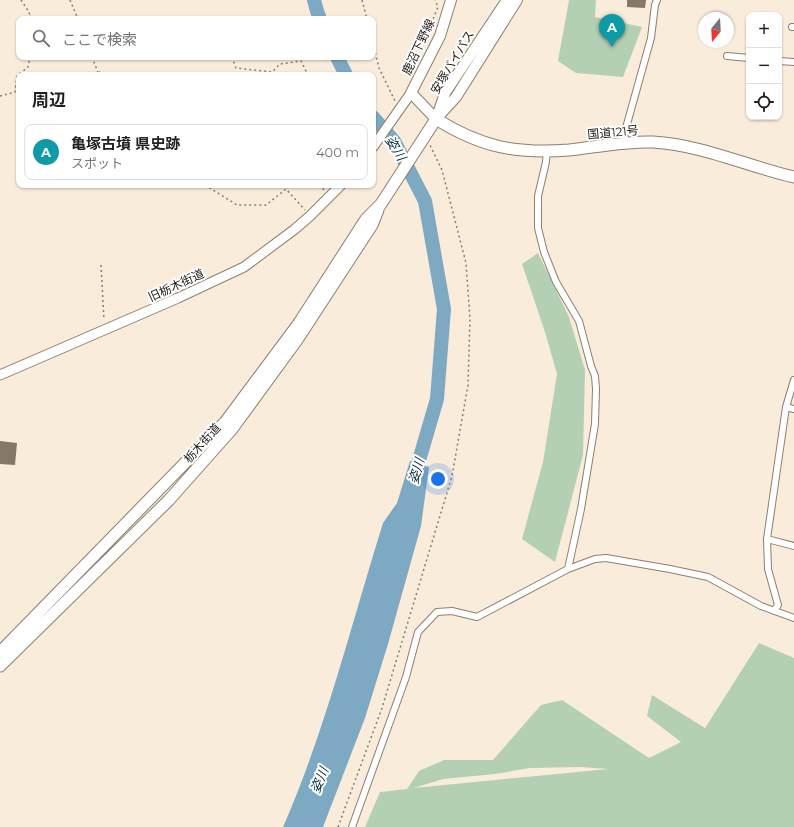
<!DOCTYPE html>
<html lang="ja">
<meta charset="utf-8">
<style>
:root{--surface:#fff;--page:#f6f6f6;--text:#202124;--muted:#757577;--line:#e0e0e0;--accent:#b45309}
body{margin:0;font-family:Montserrat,"Noto Sans JP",sans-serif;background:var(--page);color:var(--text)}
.controls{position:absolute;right:12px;top:12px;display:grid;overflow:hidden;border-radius:8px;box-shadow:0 1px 3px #0004}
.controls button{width:36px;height:36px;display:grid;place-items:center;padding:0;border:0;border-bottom:1px solid var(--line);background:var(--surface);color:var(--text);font:20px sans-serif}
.compass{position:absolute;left:698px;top:12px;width:36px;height:36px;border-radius:50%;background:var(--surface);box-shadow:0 1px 3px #0004;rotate:198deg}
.you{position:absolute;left:438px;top:479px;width:14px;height:14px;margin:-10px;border:3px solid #fff;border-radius:50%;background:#1a73e8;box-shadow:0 0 0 6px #1a73e833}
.badge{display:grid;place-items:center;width:26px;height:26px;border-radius:50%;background:var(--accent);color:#fff;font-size:13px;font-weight:700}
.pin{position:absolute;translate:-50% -33px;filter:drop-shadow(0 1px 2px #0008)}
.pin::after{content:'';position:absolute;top:21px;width:14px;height:12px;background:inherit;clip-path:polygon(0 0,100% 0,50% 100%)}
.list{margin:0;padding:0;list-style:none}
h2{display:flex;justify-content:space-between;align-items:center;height:52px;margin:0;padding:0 16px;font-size:17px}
h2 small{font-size:13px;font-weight:400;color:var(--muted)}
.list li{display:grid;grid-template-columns:26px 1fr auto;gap:12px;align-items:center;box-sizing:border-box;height:56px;margin:0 8px 8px;padding:0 8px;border:1px solid var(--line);border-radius:8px}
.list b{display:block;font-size:15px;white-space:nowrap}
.list p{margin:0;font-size:13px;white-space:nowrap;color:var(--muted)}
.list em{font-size:13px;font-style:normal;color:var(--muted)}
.icon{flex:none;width:22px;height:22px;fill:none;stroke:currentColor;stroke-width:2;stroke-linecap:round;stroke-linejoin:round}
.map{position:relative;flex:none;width:794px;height:827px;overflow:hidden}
.search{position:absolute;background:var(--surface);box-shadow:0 1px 3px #0004;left:16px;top:16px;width:360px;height:44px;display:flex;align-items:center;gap:10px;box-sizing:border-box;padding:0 14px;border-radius:8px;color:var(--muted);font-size:15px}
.panel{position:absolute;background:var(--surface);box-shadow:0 1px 3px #0004;left:16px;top:72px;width:360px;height:116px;border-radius:8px}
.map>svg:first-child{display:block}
.green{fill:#b3d0b5;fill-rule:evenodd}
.water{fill:#7da9c3}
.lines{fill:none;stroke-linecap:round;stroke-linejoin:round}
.river{stroke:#7da9c3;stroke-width:14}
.building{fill:#857868}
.street-casing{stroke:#8c7f6f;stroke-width:8}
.secondary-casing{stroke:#8c7f6f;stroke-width:11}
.primary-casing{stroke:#8c7f6f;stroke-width:12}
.highway-casing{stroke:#8c7f6f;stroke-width:13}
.path{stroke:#867d71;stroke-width:1.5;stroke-dasharray:2 3;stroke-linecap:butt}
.street{stroke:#fff;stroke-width:6}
.secondary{stroke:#fff;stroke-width:9}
.primary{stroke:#fff;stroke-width:10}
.highway{stroke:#fff;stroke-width:11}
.labels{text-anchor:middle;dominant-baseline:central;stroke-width:4;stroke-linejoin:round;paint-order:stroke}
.street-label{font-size:12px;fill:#1e1913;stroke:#fff}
.water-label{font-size:13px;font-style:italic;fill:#072e42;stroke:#fff}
</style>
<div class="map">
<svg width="794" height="827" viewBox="0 0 794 827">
<rect width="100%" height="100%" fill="#faecda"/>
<path class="green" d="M569,0H596L595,17L642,27L623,77L576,73L558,61Z
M538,253L569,317L585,370L583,455L555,562L522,539L543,462L557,374L545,332L522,264Z
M759,643L794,658V827H365L380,792L407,789L419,771L444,760H493L541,705L562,700L649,758L681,742L647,716L652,695L705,728ZM580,767L608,769L414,788L443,779L495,774L530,768Z"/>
<path class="water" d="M410,461L429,467L421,526L388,644L365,718L323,827H283C326,729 351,625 383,523L397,503Z"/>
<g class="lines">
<path class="river" d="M314,0L317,11L320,19
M337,57L346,75
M373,117L394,141L425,201L444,309L437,399L413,481"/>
</g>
<path class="building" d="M627,0H646L645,8L627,7Z
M0,441L17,443L15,465L0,464Z"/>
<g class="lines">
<g class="street-casing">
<path id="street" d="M792,27H794
M727,56L749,58
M779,61L794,62
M627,143L624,135L651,38L655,5L657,0
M547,150L546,162L538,196V228L544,252L556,282L579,321L591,366L595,376L596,389L595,424L581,509L568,569
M786,407L794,409
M767,539L794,546
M774,611L778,605L768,569L767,539L786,407L794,380
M352,827L406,677L418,632L437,612L452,611L477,617L568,569L595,559L606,558L670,569L708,577L761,606L794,618"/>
</g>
<g class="secondary-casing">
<path id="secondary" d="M373,147L411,93
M0,375L178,298L244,267L295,229L310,216L341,185"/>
</g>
<g class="primary-casing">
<path id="primary" d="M438,114L445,93L507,0
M436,119L456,97L517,0
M436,119L411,93L440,36L451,0"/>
</g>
<g class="highway-casing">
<path id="highway" d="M0,652L226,421L299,323L366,219L381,204L436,119C481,147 515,154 569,150C597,147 625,141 653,142C702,145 747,166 794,177
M0,666L169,500L232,429L297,340L372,225L378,210"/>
</g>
<path class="path" d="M21,0L29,12L31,19
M70,0L78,19
M362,0L367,19
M429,37L427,34L438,7L435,0
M373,43L379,68L395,101
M92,57L99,75
M232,57L236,68L272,72L280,64L301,61L308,75
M99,72L104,75
M0,96L15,92L17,76L28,67L30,57
M205,185L237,205H266L286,189L305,210
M319,185L324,190
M101,265L104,320
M338,827L382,708L452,476L468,385L470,319L466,263L442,170L430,145"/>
<use href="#street" class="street"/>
<use href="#secondary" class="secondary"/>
<use href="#primary" class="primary"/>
<use href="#highway" class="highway"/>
</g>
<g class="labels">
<g class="street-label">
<text transform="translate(418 47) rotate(-65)">鹿沼下野線</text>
<text transform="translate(452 62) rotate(-59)">安塚バイパス</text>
<text transform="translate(613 132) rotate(-5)">国道121号</text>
<text transform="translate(176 285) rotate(-25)">旧栃木街道</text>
<text transform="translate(202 443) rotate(-48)">栃木街道</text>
</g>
<g class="water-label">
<text transform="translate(396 148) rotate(58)">姿川</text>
<text transform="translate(416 471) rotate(-74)">姿川</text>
<text transform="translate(319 780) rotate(-68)">姿川</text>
</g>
</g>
</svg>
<div class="controls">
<button>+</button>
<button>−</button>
<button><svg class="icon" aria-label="locate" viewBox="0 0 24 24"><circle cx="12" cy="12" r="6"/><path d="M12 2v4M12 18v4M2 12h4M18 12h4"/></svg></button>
</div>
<svg class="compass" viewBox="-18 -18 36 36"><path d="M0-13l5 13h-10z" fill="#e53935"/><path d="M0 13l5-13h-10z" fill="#757577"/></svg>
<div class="you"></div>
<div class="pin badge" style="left:612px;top:47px;background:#0f9aa8">A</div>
<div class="search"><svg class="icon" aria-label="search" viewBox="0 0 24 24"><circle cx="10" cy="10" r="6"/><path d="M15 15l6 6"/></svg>ここで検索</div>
<section class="panel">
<h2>周辺<small></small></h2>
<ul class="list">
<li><span class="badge" style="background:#0f9aa8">A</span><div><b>亀塚古墳 県史跡</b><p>スポット</p></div><em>400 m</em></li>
</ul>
</section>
</div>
